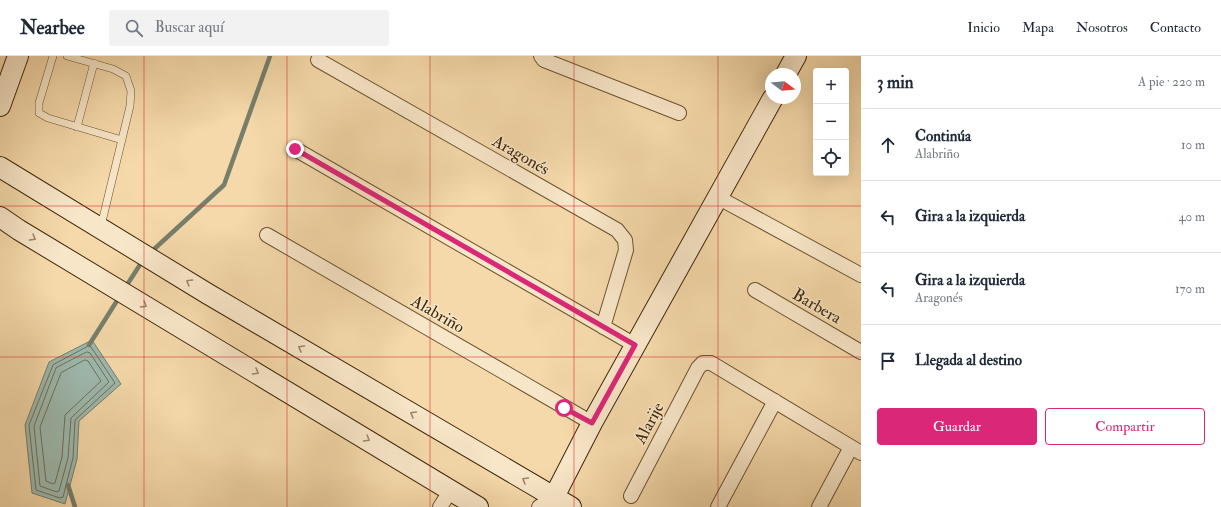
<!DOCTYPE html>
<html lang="es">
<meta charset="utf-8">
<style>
:root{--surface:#fff;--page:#f2f2f3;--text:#1f2937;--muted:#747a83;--line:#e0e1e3;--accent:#db2777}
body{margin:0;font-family:"IM FELL Double Pica",serif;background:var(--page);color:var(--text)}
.controls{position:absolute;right:12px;top:12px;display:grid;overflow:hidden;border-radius:4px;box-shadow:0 4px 16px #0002}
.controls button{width:36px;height:36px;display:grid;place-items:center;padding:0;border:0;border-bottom:1px solid var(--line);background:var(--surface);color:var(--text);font:20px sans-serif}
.compass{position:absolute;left:765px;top:12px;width:36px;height:36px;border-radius:50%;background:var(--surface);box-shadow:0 4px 16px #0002;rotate:106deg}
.stop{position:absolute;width:12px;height:12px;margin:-9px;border:3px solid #db2777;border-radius:50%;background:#fff}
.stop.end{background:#db2777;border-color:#fff;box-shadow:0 1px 4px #0008}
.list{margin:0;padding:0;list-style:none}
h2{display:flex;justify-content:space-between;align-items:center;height:52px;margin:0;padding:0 16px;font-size:17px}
h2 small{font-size:13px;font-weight:400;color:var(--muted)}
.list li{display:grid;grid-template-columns:26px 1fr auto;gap:12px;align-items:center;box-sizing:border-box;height:72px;padding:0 16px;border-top:1px solid var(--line)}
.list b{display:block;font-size:15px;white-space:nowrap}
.list p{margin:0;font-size:13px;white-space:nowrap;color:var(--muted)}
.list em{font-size:13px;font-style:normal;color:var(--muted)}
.actions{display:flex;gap:8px;padding:12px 16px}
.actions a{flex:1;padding:9px 0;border:1px solid var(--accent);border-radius:4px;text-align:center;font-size:14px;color:var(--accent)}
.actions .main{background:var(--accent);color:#fff}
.icon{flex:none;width:22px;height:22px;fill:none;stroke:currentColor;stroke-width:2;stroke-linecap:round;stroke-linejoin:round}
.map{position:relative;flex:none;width:861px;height:451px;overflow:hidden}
header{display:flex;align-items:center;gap:24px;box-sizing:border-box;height:56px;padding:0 20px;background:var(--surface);border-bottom:1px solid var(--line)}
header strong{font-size:19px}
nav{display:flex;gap:22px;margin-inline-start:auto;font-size:14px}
.search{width:280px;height:36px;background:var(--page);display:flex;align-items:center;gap:10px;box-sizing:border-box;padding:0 14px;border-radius:4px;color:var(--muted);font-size:15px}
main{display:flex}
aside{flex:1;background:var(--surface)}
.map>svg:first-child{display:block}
.water{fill:#9db9ae;stroke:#777f6c}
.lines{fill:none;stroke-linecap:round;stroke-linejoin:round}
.shore{stroke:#6e705b;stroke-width:1}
.stream{stroke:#777f6c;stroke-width:4.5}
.lane-casing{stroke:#6c5430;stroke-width:8}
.street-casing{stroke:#6c5430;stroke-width:16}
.secondary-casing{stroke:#3f2708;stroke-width:22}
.lane{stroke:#f8e6c8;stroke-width:7}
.street{stroke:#f8e6c8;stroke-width:14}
.secondary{stroke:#f8e6c8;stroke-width:20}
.oneway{stroke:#9c8668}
.route{stroke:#db2777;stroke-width:5}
.grid{fill:none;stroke:#d62828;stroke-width:1;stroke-opacity:0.55}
.labels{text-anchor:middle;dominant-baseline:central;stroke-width:3;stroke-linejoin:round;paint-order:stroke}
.street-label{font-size:17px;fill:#3f2708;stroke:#f8e6c8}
</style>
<header>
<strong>Nearbee</strong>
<div class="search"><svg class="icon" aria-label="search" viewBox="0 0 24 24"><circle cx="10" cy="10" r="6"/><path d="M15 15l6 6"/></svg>Buscar aquí</div>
<nav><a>Inicio</a><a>Mapa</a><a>Nosotros</a><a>Contacto</a></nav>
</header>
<main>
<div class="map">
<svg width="861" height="451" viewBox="0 0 861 451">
<rect width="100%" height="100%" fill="#f5d9aa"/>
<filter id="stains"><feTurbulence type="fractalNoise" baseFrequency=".005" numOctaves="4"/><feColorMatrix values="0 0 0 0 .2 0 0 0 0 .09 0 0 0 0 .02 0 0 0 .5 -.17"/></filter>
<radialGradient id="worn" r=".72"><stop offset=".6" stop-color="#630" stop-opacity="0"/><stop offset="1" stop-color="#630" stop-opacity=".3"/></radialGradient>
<path class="water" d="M92,284L121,328L79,365L77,403L65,448L32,437L25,369L49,306Z"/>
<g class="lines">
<path class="shore" d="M89,290L91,291L115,327L75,364L73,402L63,441L60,442L36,434L29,369L53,309Z
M87,296L90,297L109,326L71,362L68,402L59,435L57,436L40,430L34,370L56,312Z
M85,304L88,305L101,325L65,359L62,401L55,427L53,428L46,425L40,371L61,317Z"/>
<path class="stream" d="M151,196L224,129L270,0
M125,232L143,204
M89,289L120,240
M68,429L75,451"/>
<g class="lane-casing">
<path id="lane" d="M53,0L39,47V57L48,62L122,84
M67,0L113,13L126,20L131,35L130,50L101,170
M77,71L94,7"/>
</g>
<g class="street-casing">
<path id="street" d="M541,0L544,4L679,57
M318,4L617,174L625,184L626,194L603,271
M295,93L635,289
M719,142L861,219
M267,179L592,367
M755,234L861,296
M631,440L698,312L703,307H711L861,397
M440,451L451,434
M539,451L554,441
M718,451L775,345
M819,451L851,391"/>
</g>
<g class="secondary-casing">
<path id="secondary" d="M786,18L796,0
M0,50L18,0
M0,111L208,238L571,451
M0,161L19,174L478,451
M554,441L592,367L773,42"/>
</g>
<use href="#lane" class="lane"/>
<use href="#street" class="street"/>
<use href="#secondary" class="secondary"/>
</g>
<defs><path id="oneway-chevron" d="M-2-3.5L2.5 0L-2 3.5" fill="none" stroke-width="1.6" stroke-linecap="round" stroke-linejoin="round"/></defs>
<g class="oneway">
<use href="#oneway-chevron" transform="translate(33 182) rotate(30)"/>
<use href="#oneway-chevron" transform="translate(189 226) rotate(-149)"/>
<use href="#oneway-chevron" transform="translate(144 249) rotate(31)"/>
<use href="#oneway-chevron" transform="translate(301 292) rotate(-150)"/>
<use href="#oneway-chevron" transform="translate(256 316) rotate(31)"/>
<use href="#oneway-chevron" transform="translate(413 358) rotate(-150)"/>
<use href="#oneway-chevron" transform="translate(367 383) rotate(31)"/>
<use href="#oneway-chevron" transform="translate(525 424) rotate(-150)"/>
</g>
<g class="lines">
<path class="route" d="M295,93L635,289L592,367L564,352"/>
</g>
<path class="grid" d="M144,0V451M287,0V451M430,0V451M574,0V451M718,0V451M0,150H861M0,301H861"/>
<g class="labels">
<g class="street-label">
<text transform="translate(521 99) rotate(30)">Aragonés</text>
<text transform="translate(817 250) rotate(30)">Barbera</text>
<text transform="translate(438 258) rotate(30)">Alabriño</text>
<text transform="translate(649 367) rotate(-62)">Alarije</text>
</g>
</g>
<rect width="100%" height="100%" filter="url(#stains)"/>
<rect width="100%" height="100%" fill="url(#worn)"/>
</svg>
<div class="controls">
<button>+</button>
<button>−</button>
<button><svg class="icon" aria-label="locate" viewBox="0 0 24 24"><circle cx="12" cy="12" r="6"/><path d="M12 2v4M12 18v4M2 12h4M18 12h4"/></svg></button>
</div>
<svg class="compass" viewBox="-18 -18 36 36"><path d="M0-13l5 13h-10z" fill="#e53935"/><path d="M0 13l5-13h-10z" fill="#747a83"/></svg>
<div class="stop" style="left:564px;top:352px"></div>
<div class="stop end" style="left:295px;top:93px"></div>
</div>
<aside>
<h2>3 min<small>A pie · 220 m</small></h2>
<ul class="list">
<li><svg class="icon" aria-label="ahead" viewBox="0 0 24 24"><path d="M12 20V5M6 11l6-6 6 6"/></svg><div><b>Continúa</b><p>Alabriño</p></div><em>10 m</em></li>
<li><svg class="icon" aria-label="left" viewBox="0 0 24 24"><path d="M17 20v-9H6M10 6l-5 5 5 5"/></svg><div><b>Gira a la izquierda</b></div><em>40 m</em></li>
<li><svg class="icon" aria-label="left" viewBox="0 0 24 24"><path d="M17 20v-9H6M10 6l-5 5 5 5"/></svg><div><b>Gira a la izquierda</b><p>Aragonés</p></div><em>170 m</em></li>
<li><svg class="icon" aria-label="arrive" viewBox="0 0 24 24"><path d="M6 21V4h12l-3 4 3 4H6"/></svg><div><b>Llegada al destino</b></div></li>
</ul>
<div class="actions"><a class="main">Guardar</a><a>Compartir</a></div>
</aside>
</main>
